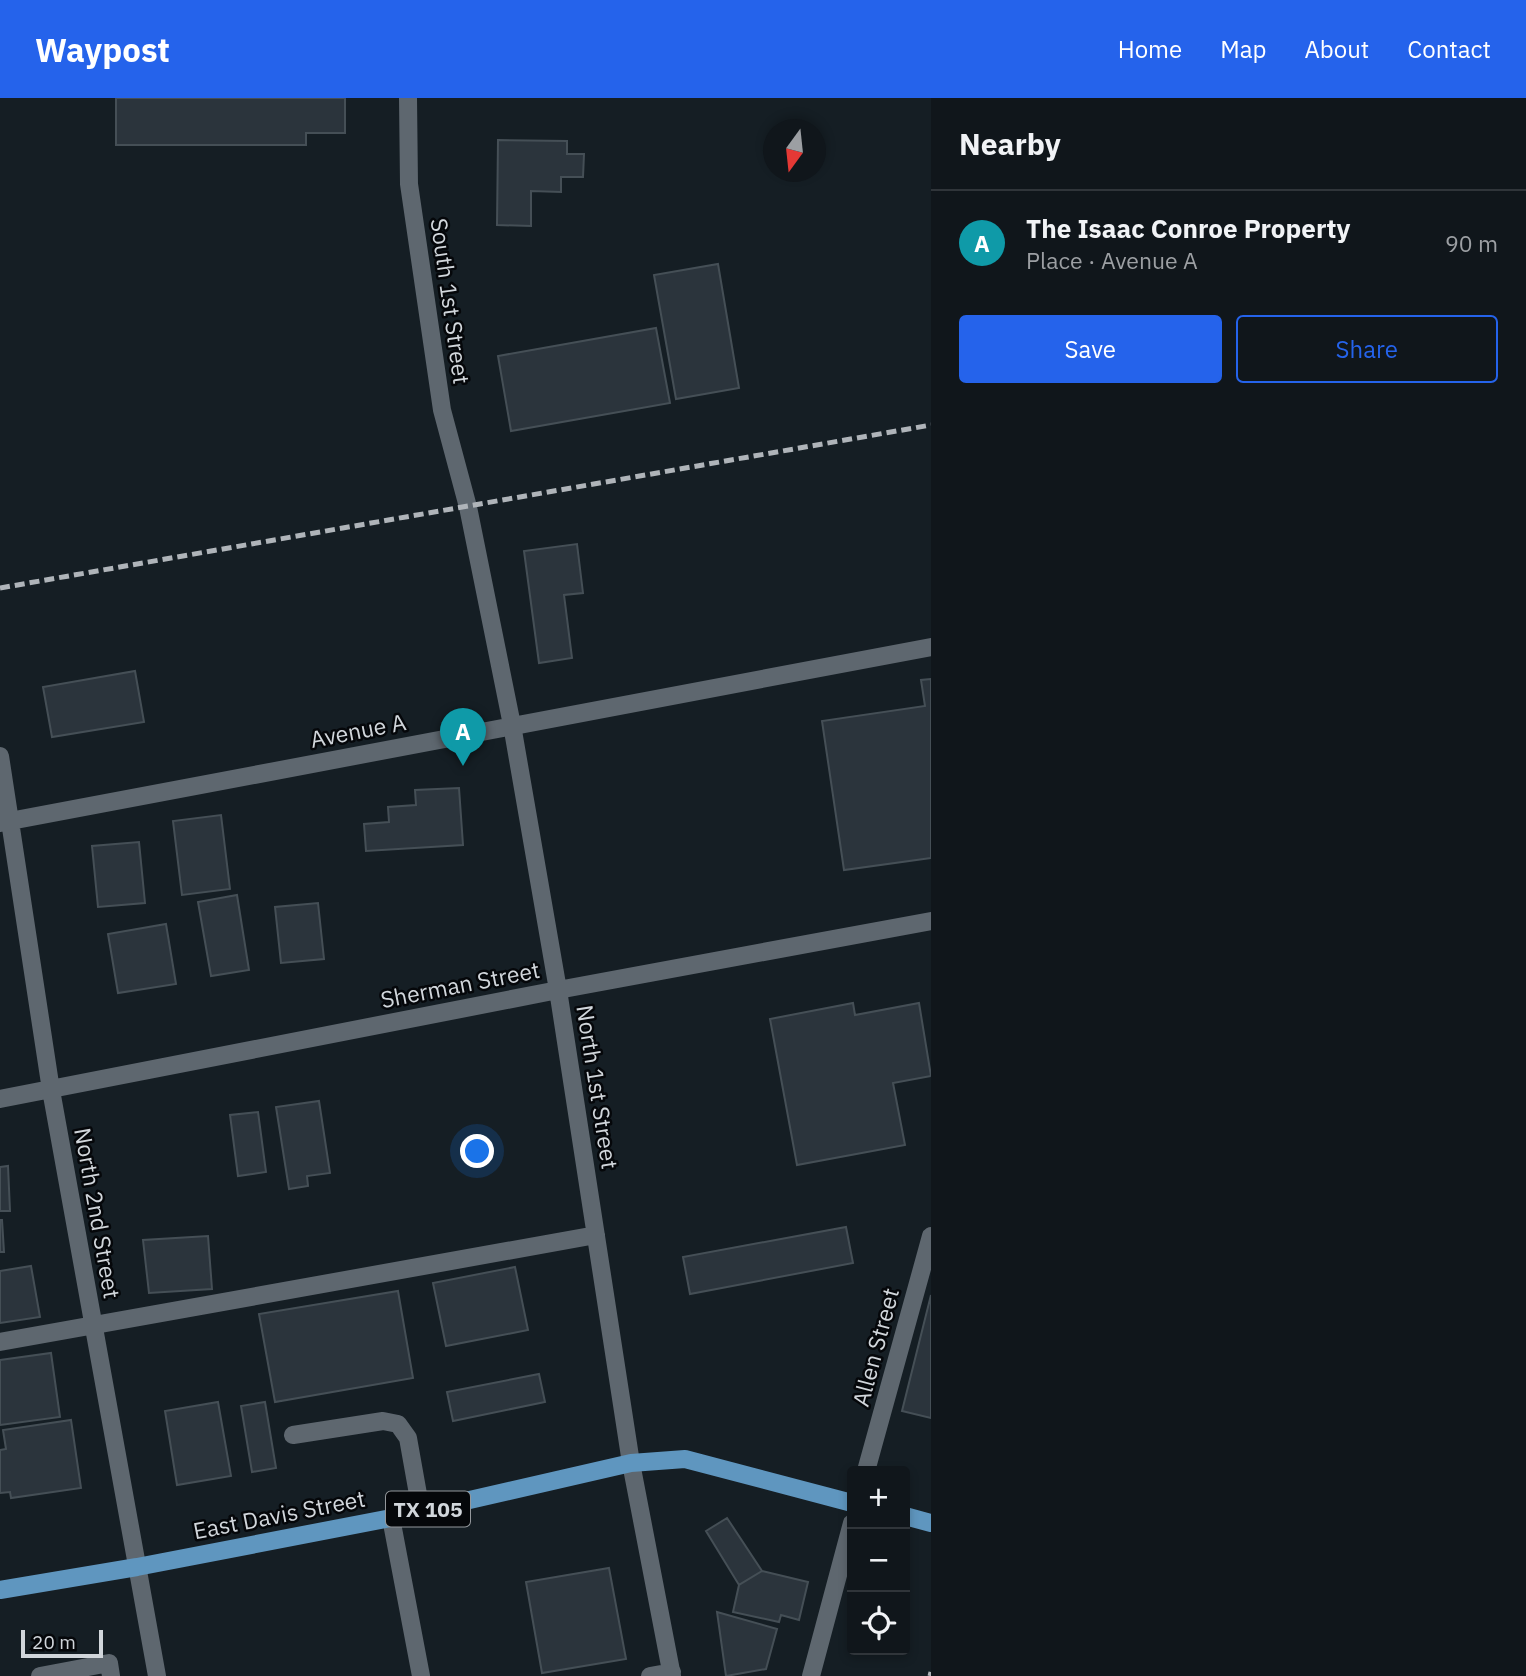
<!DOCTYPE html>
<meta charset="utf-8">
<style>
:root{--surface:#10161b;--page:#191f24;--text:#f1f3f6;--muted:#9c9fa3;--line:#30353a;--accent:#2563eb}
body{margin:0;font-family:"IBM Plex Sans",sans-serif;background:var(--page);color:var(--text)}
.controls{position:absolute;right:21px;bottom:21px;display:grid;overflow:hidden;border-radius:7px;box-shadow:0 4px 10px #0003}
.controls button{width:63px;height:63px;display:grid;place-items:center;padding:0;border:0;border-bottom:2px solid var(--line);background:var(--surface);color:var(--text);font:35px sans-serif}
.compass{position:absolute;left:763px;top:21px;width:63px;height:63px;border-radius:50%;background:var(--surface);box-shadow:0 4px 10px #0003;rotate:195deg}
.scale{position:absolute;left:21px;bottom:18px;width:82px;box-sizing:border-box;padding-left:7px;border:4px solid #d1d6db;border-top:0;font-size:19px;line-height:24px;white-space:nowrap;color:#d1d6db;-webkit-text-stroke:5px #05070a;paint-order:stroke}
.you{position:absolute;left:478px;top:1054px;width:24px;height:24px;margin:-18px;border:5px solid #fff;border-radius:50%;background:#1a73e8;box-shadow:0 0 0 10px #1a73e833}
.badge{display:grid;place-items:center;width:46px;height:46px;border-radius:50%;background:var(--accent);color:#fff;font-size:23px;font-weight:700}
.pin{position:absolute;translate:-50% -58px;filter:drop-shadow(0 2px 4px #0008)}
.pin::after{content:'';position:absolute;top:37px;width:24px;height:21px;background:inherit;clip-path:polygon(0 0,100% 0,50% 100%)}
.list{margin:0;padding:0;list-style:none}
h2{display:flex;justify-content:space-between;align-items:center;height:91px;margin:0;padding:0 28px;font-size:30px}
h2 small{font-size:23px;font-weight:400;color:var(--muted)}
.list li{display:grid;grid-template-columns:46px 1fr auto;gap:21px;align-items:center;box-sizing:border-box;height:105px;padding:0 28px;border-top:2px solid var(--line)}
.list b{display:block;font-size:26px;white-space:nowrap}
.list p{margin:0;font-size:23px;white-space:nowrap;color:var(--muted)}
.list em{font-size:23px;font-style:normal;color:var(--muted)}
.actions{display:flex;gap:14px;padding:21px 28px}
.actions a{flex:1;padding:16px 0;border:2px solid var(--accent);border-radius:7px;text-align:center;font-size:24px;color:var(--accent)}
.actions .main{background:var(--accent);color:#fff}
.icon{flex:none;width:38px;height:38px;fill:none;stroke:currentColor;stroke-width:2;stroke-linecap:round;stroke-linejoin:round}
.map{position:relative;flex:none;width:931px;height:1578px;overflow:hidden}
header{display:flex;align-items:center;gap:42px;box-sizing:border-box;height:98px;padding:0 35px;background:var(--accent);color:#fff}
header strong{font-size:33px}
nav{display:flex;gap:38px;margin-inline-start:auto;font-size:24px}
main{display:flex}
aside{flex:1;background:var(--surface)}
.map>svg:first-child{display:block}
.building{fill:#2b343c;stroke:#454f56;stroke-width:2}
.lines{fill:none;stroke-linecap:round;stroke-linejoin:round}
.minor{stroke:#5e676f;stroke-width:18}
.major{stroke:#5f96bf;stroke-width:18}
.rail{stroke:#afb4b9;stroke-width:5;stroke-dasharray:10 5;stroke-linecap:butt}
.labels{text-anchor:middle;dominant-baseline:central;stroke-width:5;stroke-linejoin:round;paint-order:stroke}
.shield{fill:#05070a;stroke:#94989c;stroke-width:2}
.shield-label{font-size:21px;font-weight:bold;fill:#d1d6db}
.street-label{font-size:23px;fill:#d1d6db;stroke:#05070a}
</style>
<header>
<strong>Waypost</strong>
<nav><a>Home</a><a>Map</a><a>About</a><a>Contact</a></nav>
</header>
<main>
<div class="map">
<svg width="931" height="1578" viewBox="0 0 931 1578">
<rect width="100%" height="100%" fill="#151e24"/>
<path class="building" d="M116,0H345V35H306V47H116Z
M498,42L567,43V56H584L583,79H561V94L531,93V128L497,127Z
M718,166L739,290L676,301L654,177Z
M656,230L670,305L511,333L498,258Z
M577,446L583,495L564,497L572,560L539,565L524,453Z
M135,573L144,624L52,639L43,589Z
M931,581V760L844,772L822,623L925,608L921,582Z
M459,690L463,747L366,753L364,726L389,724L388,709L416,707L415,692Z
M221,717L230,791L182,797L173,723Z
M139,744L145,805L98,809L92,748Z
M237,797L249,872L211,878L198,804Z
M318,805L324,861L281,865L275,809Z
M166,826L176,886L118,895L108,836Z
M853,905L855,917L919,905L931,978L893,985L905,1047L797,1067L770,921Z
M319,1003L330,1075L307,1078L308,1088L289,1091L276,1009Z
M258,1014L266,1074L238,1078L230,1017Z
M8,1068L10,1113H0V1069Z
M0,1122H2L4,1154H0Z
M846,1129L853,1165L690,1196L683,1159Z
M208,1138L212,1191L149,1195L143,1142Z
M31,1168L40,1219L0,1225V1173Z
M515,1169L528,1232L446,1248L433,1185Z
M398,1193L413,1280L275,1304L259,1216Z
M931,1197V1320L902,1313Z
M51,1255L60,1319L0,1327V1262Z
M539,1276L545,1304L453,1323L447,1294Z
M218,1304L231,1378L177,1387L165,1313Z
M265,1304L276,1370L252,1374L241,1308Z
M71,1322L81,1390L11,1400L10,1394L0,1395V1352L6,1351L3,1332Z
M727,1420L762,1473L739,1487L706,1433Z
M609,1470L626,1561L542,1575L526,1484Z
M762,1473L808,1484L799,1522L781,1517L779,1524L733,1514L739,1487Z
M717,1514L777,1531L766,1571L726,1578Z"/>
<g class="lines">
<path class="minor" d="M408,0L409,86L442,312L468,409L512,627L558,892L631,1365L672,1578
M0,658L51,992L157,1578
M0,725L931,549
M0,1001L558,892L931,823
M0,1244L596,1137
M293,1337L383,1323L398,1326L408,1340L421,1413
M866,1373L931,1138
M391,1420L421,1578
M40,1578L109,1565L111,1578
M650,1578L672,1574
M811,1578L852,1425"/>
<path class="major" d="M905,1418L931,1425
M0,1492L137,1469L391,1420L631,1365L685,1361L852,1405"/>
<path class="rail" d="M0,490L931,327
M930,1578L931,1574"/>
</g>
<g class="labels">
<rect class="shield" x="386" y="1393.5" width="84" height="35" rx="5"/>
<g class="shield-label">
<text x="428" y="1411">TX 105</text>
</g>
<g class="street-label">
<text transform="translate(451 203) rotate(82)">South 1st Street</text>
<text transform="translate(358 632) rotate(-11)">Avenue A</text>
<text transform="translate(460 886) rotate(-11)">Sherman Street</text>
<text transform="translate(598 989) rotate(81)">North 1st Street</text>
<text transform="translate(98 1115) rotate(80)">North 2nd Street</text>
<text transform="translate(875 1249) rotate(-75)">Allen Street</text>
<text transform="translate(279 1416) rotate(-11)">East Davis Street</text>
</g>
</g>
</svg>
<div class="controls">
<button>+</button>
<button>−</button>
<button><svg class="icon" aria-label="locate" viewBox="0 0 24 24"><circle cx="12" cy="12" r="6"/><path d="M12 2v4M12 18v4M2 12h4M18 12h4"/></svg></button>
</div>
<svg class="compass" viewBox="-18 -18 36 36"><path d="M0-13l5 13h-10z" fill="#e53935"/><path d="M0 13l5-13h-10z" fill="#9c9fa3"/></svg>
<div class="scale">20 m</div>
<div class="you"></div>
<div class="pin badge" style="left:463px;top:668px;background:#0f9aa8">A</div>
</div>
<aside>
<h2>Nearby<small></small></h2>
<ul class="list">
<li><span class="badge" style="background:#0f9aa8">A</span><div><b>The Isaac Conroe Property</b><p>Place · Avenue A</p></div><em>90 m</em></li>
</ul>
<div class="actions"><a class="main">Save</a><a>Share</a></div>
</aside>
</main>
